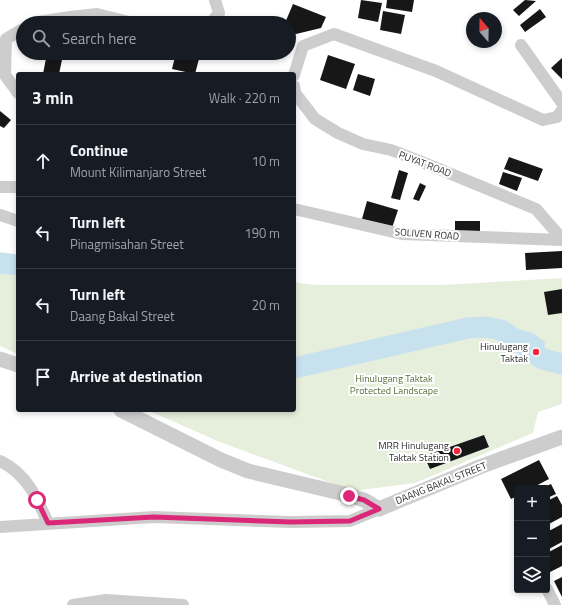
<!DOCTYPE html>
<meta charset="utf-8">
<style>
:root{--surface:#171b24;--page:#242831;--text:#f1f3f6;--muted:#9ea1a6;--line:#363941}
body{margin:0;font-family:"Titillium Web",sans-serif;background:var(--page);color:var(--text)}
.controls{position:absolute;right:12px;bottom:12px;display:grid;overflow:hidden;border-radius:4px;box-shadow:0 2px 6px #0003}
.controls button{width:36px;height:36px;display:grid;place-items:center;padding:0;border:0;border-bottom:1px solid var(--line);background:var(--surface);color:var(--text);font:20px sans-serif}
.compass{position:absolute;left:466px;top:12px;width:36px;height:36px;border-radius:50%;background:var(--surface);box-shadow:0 2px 6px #0003;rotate:340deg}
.stop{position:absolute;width:12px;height:12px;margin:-9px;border:3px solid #db2777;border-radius:50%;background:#fff}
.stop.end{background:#db2777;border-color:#fff;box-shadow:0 1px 4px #0008}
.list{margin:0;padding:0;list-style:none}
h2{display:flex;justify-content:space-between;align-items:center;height:52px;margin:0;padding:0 16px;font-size:17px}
h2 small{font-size:13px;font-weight:400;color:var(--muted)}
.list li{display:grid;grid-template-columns:26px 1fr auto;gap:12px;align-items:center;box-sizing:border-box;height:72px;padding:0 16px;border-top:1px solid var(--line)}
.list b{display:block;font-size:15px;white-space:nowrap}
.list p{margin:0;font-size:13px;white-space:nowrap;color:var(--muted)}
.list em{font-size:13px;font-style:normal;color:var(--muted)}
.icon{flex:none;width:22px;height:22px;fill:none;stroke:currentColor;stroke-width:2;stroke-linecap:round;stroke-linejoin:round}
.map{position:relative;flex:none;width:562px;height:605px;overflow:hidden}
.search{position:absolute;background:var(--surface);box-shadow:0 2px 6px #0003;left:16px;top:16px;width:280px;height:44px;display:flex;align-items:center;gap:10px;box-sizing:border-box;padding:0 14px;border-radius:22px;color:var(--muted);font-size:15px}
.panel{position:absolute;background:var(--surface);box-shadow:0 2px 6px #0003;left:16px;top:72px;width:280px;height:340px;border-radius:4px}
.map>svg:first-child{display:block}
.green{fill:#e6eedc}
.water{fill:#c7e1ef}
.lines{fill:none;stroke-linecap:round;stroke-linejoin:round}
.river{stroke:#c7e1ef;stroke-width:21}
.building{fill:#171717}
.minor{stroke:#cdcdcd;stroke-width:12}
.tertiary{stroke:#cdcdcd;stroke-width:15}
.route{stroke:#db2777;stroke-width:5}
.poi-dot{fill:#f4243d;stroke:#fff;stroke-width:1.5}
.labels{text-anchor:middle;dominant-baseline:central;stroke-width:4;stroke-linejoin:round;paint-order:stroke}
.street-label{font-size:10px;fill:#303030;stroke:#fff}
.poi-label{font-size:10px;fill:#303030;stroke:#fff;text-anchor:end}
.park-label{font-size:10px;fill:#556f39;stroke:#fff}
</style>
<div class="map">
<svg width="562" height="605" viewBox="0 0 562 605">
<rect width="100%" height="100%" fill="#fff"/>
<path class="green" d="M0,255L18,263V354L0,346Z
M562,278V404L538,412L533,433L415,483L353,491L220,442L147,410H294V282L314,285H442Z"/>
<path class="water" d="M488,321L533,333L545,342L543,359L537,366L526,355L518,351L509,341L501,336L485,330L468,328Z"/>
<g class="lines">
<path class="river" d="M0,263L18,265
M294,368L468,328L486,327L501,330L543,359L562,364"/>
</g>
<path class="building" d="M361,0L382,3L378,22L358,18Z
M387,0H414L412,12L386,8Z
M525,0L536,1L519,16L513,10Z
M293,4L326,17L321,28L296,34L289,31V23H285Z
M540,9L546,17L525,32L520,25Z
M383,11L405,15L401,34L380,30Z
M47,53L63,55L59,74H43Z
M176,53H192L200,55L195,74L172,69Z
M328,55L355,64L346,89L320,80Z
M562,58V79L551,68Z
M358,74L375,79L370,96L353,90Z
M0,111L11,120L4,128L0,126Z
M509,157L543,169L538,181L504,169Z
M399,170L408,173L400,200L391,198Z
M503,172L522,178L517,191L499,184Z
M420,183L426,186L419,201L413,199Z
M367,201L398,210L392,228L362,219Z
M455,221H480V235H455Z
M562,251V268L526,270L525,253Z
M562,289V313L548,315L544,292Z
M484,435L489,447L430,469L424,456Z
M539,460L549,479L532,488H517V496L511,499L501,479Z
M551,484L556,494L547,498V488H542Z
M557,496L562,505V517L547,525V501Z
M562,524V542L547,550V532Z
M562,545V566L548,573L547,553Z
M562,577V597L554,581Z"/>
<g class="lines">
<path class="minor" d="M32,23L70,17L97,14L133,23
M211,23L219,13L215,0
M521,45L562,103
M294,75L303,46L334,34L436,71L543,120L557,117L562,110
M294,86L295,93L315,119L338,133L363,144L391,150L417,160L536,209L562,239
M18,93L5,75L6,39L23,29
M0,187H18
M294,209L402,234L562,240
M0,215L18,221
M0,461C27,474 37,498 48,523
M0,527L154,517L291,522L350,521L379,509
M547,589L555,605
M73,605L106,600L183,605"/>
<path class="tertiary" d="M0,359L18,365
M121,410L221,460L248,471L349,495L364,500L379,509L482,466L562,437"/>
</g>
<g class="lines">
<path class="route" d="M37,500L48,523L154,517L291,522L350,521L379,509L364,500L349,496"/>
</g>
<g class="poi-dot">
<circle cx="536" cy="352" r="4"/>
<circle cx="457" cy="451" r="4"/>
</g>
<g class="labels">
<g class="street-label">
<text transform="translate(425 164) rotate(21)">PUYAT ROAD</text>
<text transform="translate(427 234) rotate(4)">SOLIVEN ROAD</text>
<text transform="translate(441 483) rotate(-22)">DAANG BAKAL STREET</text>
</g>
<g class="poi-label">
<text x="528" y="346">Hinulugang<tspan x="528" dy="12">Taktak</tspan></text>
<text x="449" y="445">MRR Hinulugang<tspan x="449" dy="12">Taktak Station</tspan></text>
</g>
<g class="park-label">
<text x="394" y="378">Hinulugang Taktak<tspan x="394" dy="12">Protected Landscape</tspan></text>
</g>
</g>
</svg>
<div class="controls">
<button>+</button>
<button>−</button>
<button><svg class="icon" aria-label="layers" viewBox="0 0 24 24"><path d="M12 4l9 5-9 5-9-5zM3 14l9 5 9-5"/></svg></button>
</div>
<svg class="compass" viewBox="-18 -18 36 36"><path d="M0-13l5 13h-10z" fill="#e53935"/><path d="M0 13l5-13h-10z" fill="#9ea1a6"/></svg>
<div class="stop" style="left:37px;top:500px"></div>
<div class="stop end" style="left:349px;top:496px"></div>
<div class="search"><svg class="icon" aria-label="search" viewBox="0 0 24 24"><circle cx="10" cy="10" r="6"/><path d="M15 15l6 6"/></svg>Search here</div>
<section class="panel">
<h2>3 min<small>Walk · 220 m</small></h2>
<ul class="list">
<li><svg class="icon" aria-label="ahead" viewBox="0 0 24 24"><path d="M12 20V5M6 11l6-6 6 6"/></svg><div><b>Continue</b><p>Mount Kilimanjaro Street</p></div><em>10 m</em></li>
<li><svg class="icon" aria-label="left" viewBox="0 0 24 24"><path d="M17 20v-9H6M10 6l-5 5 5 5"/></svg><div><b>Turn left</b><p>Pinagmisahan Street</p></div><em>190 m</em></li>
<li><svg class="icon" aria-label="left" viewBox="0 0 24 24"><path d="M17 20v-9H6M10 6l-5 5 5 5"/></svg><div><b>Turn left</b><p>Daang Bakal Street</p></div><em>20 m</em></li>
<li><svg class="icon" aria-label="arrive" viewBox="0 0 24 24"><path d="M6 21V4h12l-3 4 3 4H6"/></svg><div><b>Arrive at destination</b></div></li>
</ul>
</section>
</div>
